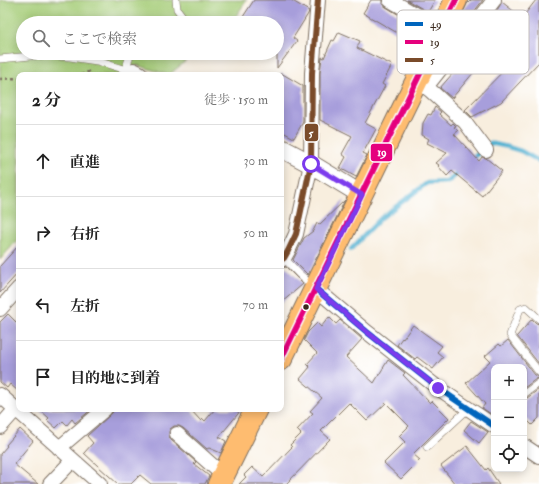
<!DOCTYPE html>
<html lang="ja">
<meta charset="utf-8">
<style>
:root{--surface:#fff;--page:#f2f2f2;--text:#222;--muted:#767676;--line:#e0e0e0}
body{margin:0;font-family:"IM FELL Double Pica","Noto Serif JP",serif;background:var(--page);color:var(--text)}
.controls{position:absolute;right:12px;bottom:12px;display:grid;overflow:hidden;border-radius:8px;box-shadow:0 2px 10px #0003}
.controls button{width:36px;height:36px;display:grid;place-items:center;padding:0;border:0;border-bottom:1px solid var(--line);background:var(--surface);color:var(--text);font:20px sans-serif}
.stop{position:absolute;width:12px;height:12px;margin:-9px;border:3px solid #7c3aed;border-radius:50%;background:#fff}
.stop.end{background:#7c3aed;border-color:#fff;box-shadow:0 1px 4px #0008}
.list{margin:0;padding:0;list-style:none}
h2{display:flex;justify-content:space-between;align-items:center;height:52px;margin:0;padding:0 16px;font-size:17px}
h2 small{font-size:13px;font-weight:400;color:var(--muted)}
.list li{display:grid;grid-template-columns:26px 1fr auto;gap:12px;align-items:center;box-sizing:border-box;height:72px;padding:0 16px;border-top:1px solid var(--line)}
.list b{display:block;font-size:15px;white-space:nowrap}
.list em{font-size:13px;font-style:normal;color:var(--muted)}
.icon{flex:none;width:22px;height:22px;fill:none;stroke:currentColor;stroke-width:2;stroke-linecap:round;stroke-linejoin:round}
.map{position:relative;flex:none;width:539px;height:484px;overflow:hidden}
.search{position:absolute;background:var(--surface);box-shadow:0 2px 10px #0003;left:16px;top:16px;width:268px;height:44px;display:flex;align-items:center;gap:10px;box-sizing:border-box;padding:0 14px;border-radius:22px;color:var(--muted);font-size:15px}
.panel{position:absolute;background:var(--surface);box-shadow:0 2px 10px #0003;left:16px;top:72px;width:268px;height:340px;border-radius:8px}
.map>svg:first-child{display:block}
.green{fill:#a5cc77;stroke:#707b4a}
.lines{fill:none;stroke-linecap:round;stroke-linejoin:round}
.stream{stroke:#51b0d0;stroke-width:4.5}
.building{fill:#a79edb}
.service-casing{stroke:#7d6f61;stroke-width:8}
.minor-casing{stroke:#7d6f61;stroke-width:16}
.tertiary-casing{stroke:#7d6f61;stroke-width:20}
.primary-casing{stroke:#7d6f61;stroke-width:24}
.path{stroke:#7d6f61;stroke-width:2.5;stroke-dasharray:3 3;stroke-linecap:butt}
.service{stroke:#fff;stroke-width:7}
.minor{stroke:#fff;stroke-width:14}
.tertiary{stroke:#fff;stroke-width:18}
.primary{stroke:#febc70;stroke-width:22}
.bus-1-casing{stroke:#fff;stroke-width:9}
.bus-2-casing{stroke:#fff;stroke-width:9}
.bus-3-casing{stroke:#fff;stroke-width:9}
.bus-1{stroke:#0065bd;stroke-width:6}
.bus-2{stroke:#e5007d;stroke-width:6}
.bus-3{stroke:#7a4b2a;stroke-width:6}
.route{stroke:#7c3aed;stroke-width:5}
.bus-dot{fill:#3b2a1e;stroke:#fff;stroke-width:1.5}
.key{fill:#fff;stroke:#c4bfbc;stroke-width:1}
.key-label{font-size:11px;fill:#3b2a1e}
.line-badge{stroke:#fff;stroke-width:1.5}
.badge-label{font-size:11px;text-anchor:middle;font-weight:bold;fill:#fff}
</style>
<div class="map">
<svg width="539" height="484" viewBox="0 0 539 484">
<rect width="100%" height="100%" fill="#fff"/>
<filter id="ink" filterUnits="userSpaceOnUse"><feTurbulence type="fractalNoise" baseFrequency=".025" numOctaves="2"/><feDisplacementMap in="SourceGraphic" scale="8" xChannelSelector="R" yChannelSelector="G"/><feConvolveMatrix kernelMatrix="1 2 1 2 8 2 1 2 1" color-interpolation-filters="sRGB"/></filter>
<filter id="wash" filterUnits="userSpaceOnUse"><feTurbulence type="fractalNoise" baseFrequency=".012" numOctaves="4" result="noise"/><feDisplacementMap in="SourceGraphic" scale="16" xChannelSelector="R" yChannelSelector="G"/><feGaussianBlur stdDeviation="0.9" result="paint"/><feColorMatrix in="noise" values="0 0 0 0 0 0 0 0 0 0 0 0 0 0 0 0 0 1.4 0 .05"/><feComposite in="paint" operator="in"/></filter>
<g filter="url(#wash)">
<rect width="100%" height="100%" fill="#f8eede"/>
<path class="green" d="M0,0H247L231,23H23V53H195L169,75L137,65L133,75H19V238L0,260Z"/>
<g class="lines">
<path class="stream" d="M471,160L490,143L508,147L521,151L539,161
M351,249L381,218L427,183L448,182L460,171"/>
</g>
<g id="blocks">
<path class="building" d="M254,0H291L309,11L308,14L293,38L297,41L277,68V23H239Z
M371,0H382V4L386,7L421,28L413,42L363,13Z
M407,0H435L428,12Z
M471,0H483L457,34L454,32L461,20L460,19L467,4Z
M536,0H539V62L501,102L472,117L465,110L515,59L492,38L504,23L494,15L502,2L522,18Z
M339,32L360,41L357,48L392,65L382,84L385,86L365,123L376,129L363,153L367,155L356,177L340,168L346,157L342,154L352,136L320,120V73L322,57L324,58L332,40L334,41Z
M480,33L496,46L452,98L440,88L473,50L469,46Z
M281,73L303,86V122L294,138L281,131Z
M435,107L441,112L439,114L451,125L453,123L456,126L454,127L458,131L454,134L479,161L482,157L486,158L502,171L482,196L452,171L447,176L438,166L439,165L436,163L447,153L427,143L429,139L422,135L423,123L428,114L431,115Z
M345,200L308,275L293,260L304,238L313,231L317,223L320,224Z
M19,245V272L0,293V266Z
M286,267L303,284L281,303V268Z
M8,314L19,325V392L10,384L7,388L0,382V322Z
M329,317L336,324L340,320L362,339L346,357L374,383L388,360L405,373L403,375L430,403L432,401L449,418L413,454L420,460L401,479L384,463L405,442L399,436L409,426L386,403L367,421L349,403L321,431L330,439L286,484H239L246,477L244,475L252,467L263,477L292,447L290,445L301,434L297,430L313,413L310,411L322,398L300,379L310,367L307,364L317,353L304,340L308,332L317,323L321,327Z
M532,319L536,323L539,324V364L517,336Z
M413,325L442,346L437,352L443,357L433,369L417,357L415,359L397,345L402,338L403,339Z
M508,340L535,375L539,377V378L536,379L524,388V367H495L494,366V416L482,408L485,404L466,383L490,361L485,356L499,344L501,346Z
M539,389V418L532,425L524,417V399L527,398Z
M39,409H92L75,423L72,419L67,425L63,421L56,428L47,420L49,418Z
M113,409H190L201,421L203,419L205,421L215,409H242L219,437L226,441L221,453L209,448L207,449L183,428L179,426H174L170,429L169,432V436L171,440L196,462L194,464L209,476L205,484H151L140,475L131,484H118L98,466L84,453L93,443L87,436L110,415L113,412Z
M471,421L488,432L479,443L464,430Z
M20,429L33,441L14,464L38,484H0V454L7,446L6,445Z
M467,446L486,470L488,468L499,484H455L441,466Z"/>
</g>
</g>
<g filter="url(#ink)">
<use href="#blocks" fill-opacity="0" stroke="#7d6f61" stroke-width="1"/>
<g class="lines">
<g class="service-casing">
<path id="service" d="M176,0L177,9L186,21L184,23
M0,59L41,55L70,57L97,61L133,72
M125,70L131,53
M284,258L299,274L314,287
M539,319L526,307L520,309L510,335L539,372
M524,394L539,383
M427,447L468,409"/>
</g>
<g class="minor-casing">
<path id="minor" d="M390,0L442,30
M486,150L465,122L431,91L426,87L461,43L494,0
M281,260L284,258L288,251L296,234L311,164L312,73L318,0
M316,289L367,332L438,388L494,426
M0,309L19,288
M0,395L100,484
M0,427L16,409
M177,434L223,475
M524,446L539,456
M59,448L105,409
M50,484L73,460"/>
</g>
<g class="tertiary-casing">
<path id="tertiary" d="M133,72L139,75
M281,148L311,164L362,195"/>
</g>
<g class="primary-casing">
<path id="primary" d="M281,359L456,0
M219,484L256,409"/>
</g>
<path class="path" d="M81,75L90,71
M0,79L19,78"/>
<use href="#service" class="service"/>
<use href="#minor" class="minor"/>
<use href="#tertiary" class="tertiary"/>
<use href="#primary" class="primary"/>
<g class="bus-1-casing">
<path id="bus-1" d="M316,289L367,332L438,388L494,426"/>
</g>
<g class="bus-2-casing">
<path id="bus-2" d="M281,359L456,0"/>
</g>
<g class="bus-3-casing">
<path id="bus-3" d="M281,260L284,258L288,251L296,234L311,164L312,73L318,0"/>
</g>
<use href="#bus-1" class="bus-1"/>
<use href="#bus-2" class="bus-2"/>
<use href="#bus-3" class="bus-3"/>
</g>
</g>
<g class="lines" filter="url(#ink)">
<path class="route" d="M311,164L362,195L316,289L367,332L438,388"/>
</g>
<circle class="bus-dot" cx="306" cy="307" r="3.5"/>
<rect x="397" y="10" width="132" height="64" rx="6" class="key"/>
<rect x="405" y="22" width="18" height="4" fill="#0065bd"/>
<rect x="405" y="40" width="18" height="4" fill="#e5007d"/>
<rect x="405" y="58" width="18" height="4" fill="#7a4b2a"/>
<g class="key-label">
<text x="430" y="28">49</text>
<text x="430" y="46">19</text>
<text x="430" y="64">5</text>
</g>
<g class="line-badge">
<rect x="304" y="123" width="15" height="19" rx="4" fill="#7a4b2a"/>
<rect x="370" y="143" width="23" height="19" rx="4" fill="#e5007d"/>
</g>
<g class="badge-label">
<text x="311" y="137">5</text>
<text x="382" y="156">19</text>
</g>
</svg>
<div class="controls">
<button>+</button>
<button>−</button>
<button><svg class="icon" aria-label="locate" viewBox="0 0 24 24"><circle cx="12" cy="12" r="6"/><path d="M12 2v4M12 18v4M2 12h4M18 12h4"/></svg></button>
</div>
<div class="stop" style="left:311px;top:164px"></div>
<div class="stop end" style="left:438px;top:388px"></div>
<div class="search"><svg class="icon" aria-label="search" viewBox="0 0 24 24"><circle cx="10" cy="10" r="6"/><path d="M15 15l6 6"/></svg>ここで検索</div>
<section class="panel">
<h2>2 分<small>徒歩 · 150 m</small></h2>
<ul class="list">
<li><svg class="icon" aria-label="ahead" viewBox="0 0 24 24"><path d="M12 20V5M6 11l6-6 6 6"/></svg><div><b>直進</b></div><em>30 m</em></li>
<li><svg class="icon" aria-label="right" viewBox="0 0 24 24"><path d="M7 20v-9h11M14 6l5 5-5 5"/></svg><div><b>右折</b></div><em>50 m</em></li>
<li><svg class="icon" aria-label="left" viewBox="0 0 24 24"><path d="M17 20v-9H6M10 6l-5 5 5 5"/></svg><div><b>左折</b></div><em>70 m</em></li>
<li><svg class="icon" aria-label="arrive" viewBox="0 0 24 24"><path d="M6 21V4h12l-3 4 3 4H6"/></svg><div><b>目的地に到着</b></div></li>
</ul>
</section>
</div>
